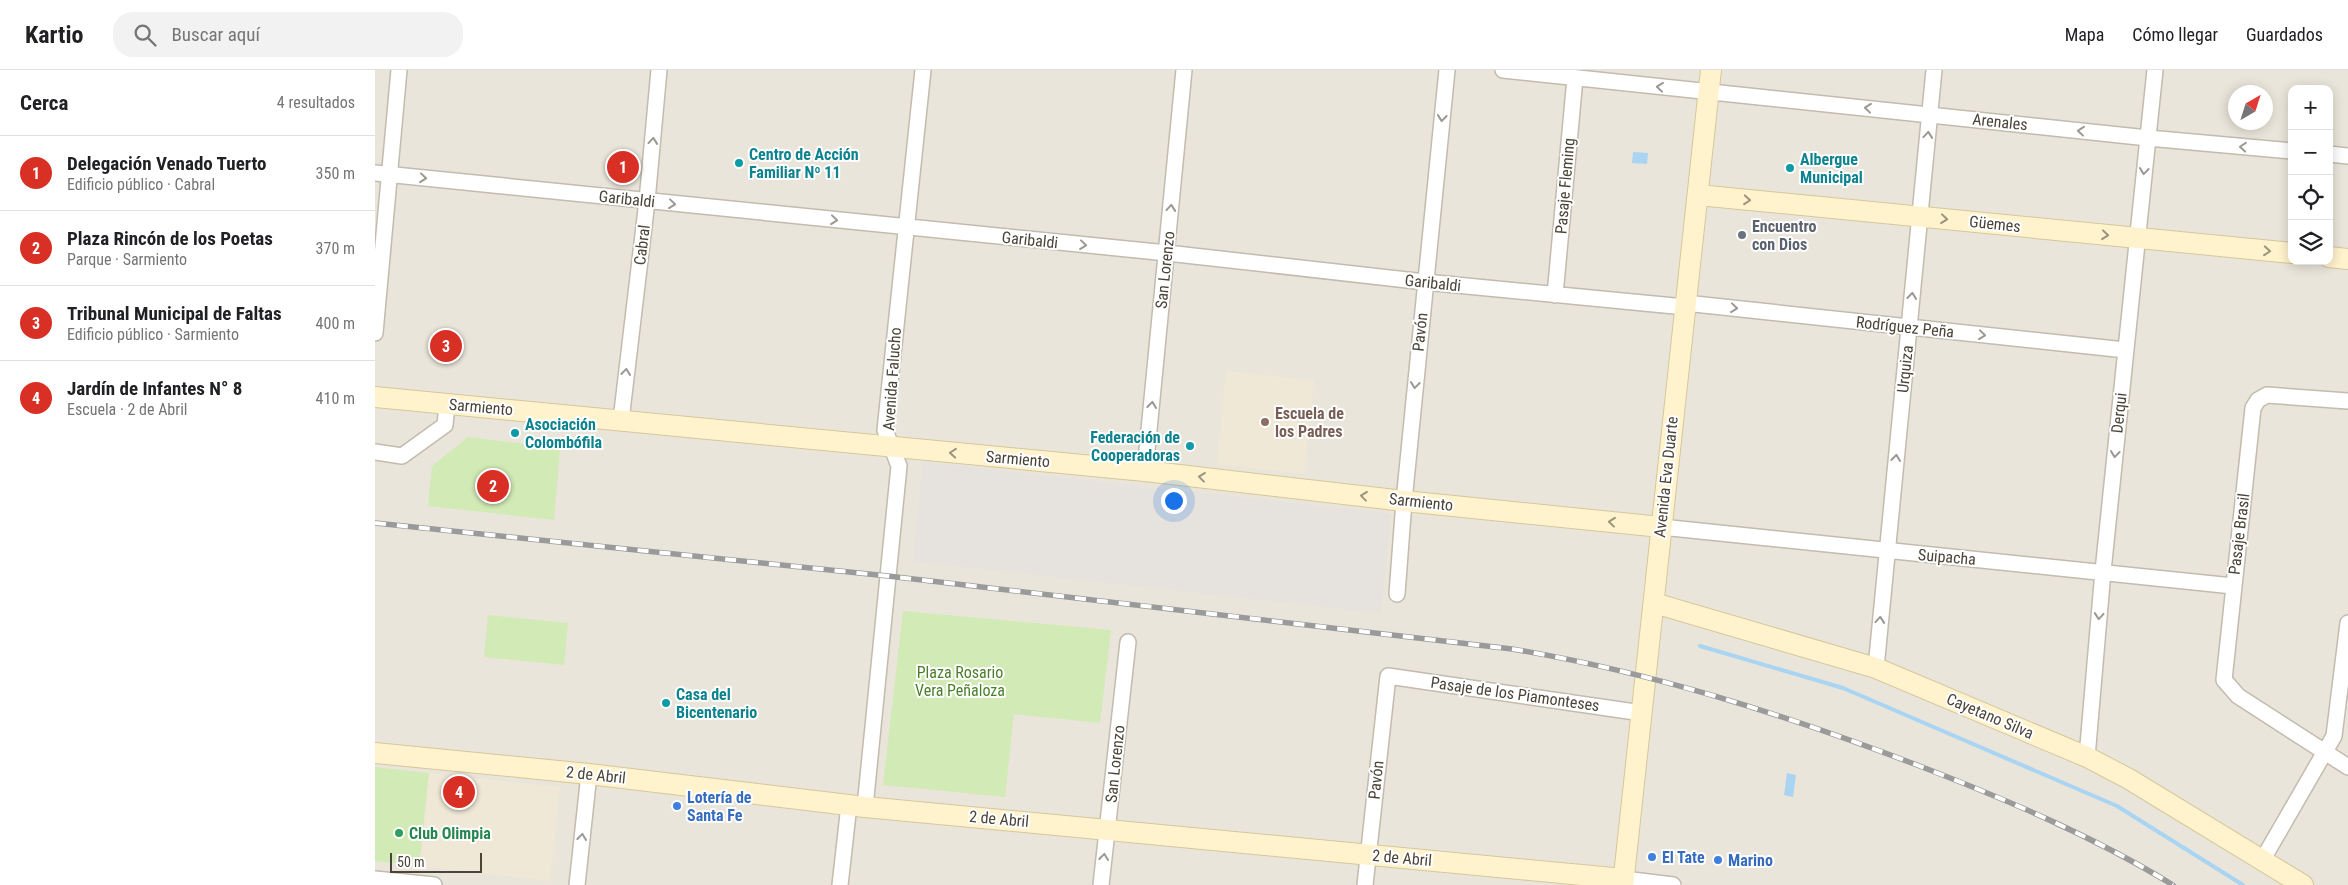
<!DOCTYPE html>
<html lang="es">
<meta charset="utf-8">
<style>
:root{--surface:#fff;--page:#f2f2f2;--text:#202124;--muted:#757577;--line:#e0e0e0;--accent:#d93025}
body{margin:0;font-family:"Roboto Condensed",sans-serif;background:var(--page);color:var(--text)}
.controls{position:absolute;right:15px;top:15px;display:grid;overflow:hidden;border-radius:10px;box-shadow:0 2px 12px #0003}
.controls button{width:45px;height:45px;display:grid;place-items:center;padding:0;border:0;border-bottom:1px solid var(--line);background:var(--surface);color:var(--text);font:25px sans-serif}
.compass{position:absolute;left:1853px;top:15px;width:45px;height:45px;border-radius:50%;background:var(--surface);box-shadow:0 2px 12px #0003;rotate:39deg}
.scale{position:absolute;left:15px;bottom:12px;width:92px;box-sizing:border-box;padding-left:5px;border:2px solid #4b4439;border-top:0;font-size:14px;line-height:18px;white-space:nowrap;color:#4b4439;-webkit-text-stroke:4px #fff;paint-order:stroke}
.you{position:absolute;left:798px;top:430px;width:18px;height:18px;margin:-12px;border:4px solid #fff;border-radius:50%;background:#1a73e8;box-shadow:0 0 0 8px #1a73e833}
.badge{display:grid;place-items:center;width:32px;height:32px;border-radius:50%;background:var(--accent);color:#fff;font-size:16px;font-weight:700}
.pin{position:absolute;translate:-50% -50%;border:2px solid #fff;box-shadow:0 1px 5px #0006}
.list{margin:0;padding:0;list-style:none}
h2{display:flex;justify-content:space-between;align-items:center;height:65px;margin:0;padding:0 20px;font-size:21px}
h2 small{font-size:16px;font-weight:400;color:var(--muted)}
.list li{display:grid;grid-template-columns:32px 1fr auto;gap:15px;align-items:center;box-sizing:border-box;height:75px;padding:0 20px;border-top:1px solid var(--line)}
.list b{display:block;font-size:19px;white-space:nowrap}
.list p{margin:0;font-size:16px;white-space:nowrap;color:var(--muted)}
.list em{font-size:16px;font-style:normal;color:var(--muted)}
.icon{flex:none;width:28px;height:28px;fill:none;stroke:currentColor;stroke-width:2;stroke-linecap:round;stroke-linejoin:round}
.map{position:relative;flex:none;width:1973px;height:815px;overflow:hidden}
header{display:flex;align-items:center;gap:30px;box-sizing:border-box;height:70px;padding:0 25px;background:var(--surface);border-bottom:1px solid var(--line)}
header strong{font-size:24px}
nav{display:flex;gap:28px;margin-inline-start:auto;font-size:18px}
.search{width:350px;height:45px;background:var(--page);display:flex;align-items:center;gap:12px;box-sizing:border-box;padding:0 18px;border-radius:20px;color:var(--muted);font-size:19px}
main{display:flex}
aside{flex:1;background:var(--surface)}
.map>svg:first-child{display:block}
.residential{fill:#eae5da;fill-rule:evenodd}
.industrial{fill:#e6e2dd}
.education{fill:#efe8d6}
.green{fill:#d2eab5}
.water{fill:#a9d4f2}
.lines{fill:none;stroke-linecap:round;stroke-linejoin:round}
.stream{stroke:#a9d4f2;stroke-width:4}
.street-casing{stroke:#c2bbae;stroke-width:18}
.secondary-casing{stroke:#d6c79b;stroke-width:22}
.street{stroke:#fff;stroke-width:15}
.secondary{stroke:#fff3cd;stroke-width:20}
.rail-casing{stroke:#9a9a9a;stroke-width:5.5}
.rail{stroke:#fff;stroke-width:4;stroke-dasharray:11;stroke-linecap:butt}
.oneway{stroke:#9c9892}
.oneway2{stroke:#9c937c}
.culture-dot{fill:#0f9aa8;stroke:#fff;stroke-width:2}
.worship-dot{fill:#6b7280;stroke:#fff;stroke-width:2}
.education-dot{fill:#8d6e63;stroke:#fff;stroke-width:2}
.shop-dot{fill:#3f7fe0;stroke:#fff;stroke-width:2}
.leisure-dot{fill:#2e9e5b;stroke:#fff;stroke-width:2}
.labels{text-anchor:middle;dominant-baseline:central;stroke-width:4;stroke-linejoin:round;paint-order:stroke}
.street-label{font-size:16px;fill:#4b4439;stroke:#fff}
.culture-label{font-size:16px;font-weight:bold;fill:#0d838f;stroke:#fff;text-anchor:start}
.worship-label{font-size:16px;font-weight:bold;fill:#5b616d;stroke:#fff;text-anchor:start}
.education-label{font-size:16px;font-weight:bold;fill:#785e54;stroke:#fff;text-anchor:start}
.park-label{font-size:16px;fill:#4a7f2a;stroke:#fff}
.shop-label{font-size:16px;font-weight:bold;fill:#366cbe;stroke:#fff;text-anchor:start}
.leisure-label{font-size:16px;font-weight:bold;fill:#27864d;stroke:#fff;text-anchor:start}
</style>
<header>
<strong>Kartio</strong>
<div class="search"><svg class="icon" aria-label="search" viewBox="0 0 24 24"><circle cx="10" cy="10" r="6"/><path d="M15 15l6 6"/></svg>Buscar aquí</div>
<nav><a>Mapa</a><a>Cómo llegar</a><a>Guardados</a></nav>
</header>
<main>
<aside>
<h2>Cerca<small>4 resultados</small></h2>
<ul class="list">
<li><span class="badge">1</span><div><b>Delegación Venado Tuerto</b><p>Edificio público · Cabral</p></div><em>350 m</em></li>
<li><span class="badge">2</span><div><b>Plaza Rincón de los Poetas</b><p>Parque · Sarmiento</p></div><em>370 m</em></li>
<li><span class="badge">3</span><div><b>Tribunal Municipal de Faltas</b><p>Edificio público · Sarmiento</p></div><em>400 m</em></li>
<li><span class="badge">4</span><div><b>Jardín de Infantes N° 8</b><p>Escuela · 2 de Abril</p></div><em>410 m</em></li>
</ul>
</aside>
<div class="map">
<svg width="1973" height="815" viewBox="0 0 1973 815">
<rect width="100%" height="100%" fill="#f6f3ec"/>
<path class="residential" d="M0,0H1973V815H0ZM1917,19H1954V191H1917ZM1860,22H1890V52H1860Z"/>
<path class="industrial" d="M548,392L1016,444L1006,543L538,491Z"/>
<path class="education" d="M851,301L939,311L929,404L842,394Z
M54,703L185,717L175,811L45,796Z"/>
<path class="green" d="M93,367L185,378L179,450L53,436L57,396Z
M528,541L736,560L725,653L639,644L630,727L508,715Z
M113,545L193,553L189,595L109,587Z
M0,697L54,703L44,796L0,791Z"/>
<path class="water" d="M1258,82L1273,83L1272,94L1257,93Z
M1412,703L1421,705L1418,727L1409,725Z"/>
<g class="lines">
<path class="stream" d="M1325,576L1468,618L1742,736L1868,815"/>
<g class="street-casing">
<path id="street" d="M1128,0L1773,68L1917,81
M1954,84L1973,86
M0,103L792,183L1050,212L1310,237
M1180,225L1200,8
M1310,233L1750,280
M0,263L24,0
M1973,331L1892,325L1883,330L1878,338L1849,610L1863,626L1973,697
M246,350L272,131L284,0
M0,382L27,386L70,355L72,334
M770,401L809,0
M1286,457C1476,478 1667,495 1858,516
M1022,524L1029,431L1072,0
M1501,598L1559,0
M1712,687L1728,501L1780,0
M490,737L524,396L510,360L548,0
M1888,789L1959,666L1973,553
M0,809L59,815
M1249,809L1298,815
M202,815L214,704
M465,815L474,735
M726,815L753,572
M990,815L1013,606L1267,643"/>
</g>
<g class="secondary-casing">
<path id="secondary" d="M1323,125L1917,183
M1954,187L1973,189
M0,327L770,401L1029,431L1286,457
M1279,533L1501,598L1712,687L1754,709L1928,815
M0,683L214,704L490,737L1249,809
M1248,815L1336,0"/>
</g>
<use href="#street" class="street"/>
<use href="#secondary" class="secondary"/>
<g class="rail-casing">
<path id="rail" d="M0,453L513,506L1137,579C1276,602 1411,645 1542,695C1630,729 1718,766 1798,815"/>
</g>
<use href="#rail" class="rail"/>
</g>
<defs><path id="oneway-chevron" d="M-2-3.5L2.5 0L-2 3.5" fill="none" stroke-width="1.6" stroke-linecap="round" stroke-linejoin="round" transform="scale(1.25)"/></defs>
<g class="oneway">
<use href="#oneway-chevron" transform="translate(1285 17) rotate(-174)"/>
<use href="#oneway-chevron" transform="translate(1493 38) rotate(-174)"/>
<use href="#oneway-chevron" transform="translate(1067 48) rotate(96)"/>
<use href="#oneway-chevron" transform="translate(1706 61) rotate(-174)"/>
<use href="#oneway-chevron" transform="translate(1553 65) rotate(-85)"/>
<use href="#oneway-chevron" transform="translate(278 71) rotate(-85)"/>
<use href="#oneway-chevron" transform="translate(1868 77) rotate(-175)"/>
<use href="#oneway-chevron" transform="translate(1769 101) rotate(96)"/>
<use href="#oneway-chevron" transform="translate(48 108) rotate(6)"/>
<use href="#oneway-chevron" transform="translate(297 134) rotate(6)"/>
<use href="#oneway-chevron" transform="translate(796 138) rotate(-85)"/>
<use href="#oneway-chevron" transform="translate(459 150) rotate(6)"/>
<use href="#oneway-chevron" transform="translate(708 175) rotate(6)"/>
<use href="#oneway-chevron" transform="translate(1537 226) rotate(-84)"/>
<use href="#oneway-chevron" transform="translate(1359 238) rotate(6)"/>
<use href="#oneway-chevron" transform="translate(1607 265) rotate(6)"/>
<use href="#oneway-chevron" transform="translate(251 302) rotate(-83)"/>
<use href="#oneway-chevron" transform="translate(1040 315) rotate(96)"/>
<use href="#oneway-chevron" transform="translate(777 335) rotate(-84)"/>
<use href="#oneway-chevron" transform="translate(1740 384) rotate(96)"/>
<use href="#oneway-chevron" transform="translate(1521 388) rotate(-84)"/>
<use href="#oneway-chevron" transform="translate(1724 546) rotate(95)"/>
<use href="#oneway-chevron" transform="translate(1505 550) rotate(-85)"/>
<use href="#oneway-chevron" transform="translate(207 767) rotate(-83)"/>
<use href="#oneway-chevron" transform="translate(729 787) rotate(-83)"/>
</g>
<g class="oneway2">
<use href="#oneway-chevron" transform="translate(1372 130) rotate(5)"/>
<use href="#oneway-chevron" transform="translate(1569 149) rotate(6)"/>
<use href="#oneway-chevron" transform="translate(1730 165) rotate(6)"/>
<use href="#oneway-chevron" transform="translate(1892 181) rotate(5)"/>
<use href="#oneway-chevron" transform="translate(578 383) rotate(-175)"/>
<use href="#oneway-chevron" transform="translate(827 407) rotate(-173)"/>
<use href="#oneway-chevron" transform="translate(989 426) rotate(-173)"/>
<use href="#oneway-chevron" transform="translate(1237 452) rotate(-174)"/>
</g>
<g class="culture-dot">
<circle cx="364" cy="93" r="5"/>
<circle cx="1415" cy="98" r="5"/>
<circle cx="140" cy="363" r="5"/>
<circle cx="815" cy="376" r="5"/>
<circle cx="291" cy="633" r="5"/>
</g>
<circle class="worship-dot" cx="1367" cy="165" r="5"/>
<circle class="education-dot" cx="890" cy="352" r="5"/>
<g class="shop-dot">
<circle cx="302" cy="736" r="5"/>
<circle cx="1277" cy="787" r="5"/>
<circle cx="1343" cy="790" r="5"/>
</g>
<circle class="leisure-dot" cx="24" cy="763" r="5"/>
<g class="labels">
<g class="street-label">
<text transform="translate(1625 52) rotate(6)">Arenales</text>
<text transform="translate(1190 116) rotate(-85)">Pasaje Fleming</text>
<text transform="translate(252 129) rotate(6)">Garibaldi</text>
<text transform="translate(1620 154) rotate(6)">Güemes</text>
<text transform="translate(655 170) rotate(6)">Garibaldi</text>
<text transform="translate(267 175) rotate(-83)">Cabral</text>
<text transform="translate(790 200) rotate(-84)">San Lorenzo</text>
<text transform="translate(1058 213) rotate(6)">Garibaldi</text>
<text transform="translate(1530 257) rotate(6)">Rodríguez Peña</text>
<text transform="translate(1045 262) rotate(-84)">Pavón</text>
<text transform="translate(1530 299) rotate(-84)">Urquiza</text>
<text transform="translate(517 309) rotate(-86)">Avenida Falucho</text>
<text transform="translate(106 337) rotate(5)">Sarmiento</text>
<text transform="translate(1744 343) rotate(-84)">Derqui</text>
<text transform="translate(643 389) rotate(5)">Sarmiento</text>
<text transform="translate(1291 407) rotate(-84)">Avenida Eva Duarte</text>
<text transform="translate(1046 432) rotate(6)">Sarmiento</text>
<text transform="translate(1864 464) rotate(-83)">Pasaje Brasil</text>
<text transform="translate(1572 487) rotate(5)">Suipacha</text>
<text transform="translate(1140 624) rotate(8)">Pasaje de los Piamonteses</text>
<text transform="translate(1615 646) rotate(23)">Cayetano Silva</text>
<text transform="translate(740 694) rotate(-84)">San Lorenzo</text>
<text transform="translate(221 705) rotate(6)">2 de Abril</text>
<text transform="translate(1001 710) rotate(-84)">Pavón</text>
<text transform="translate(624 749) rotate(5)">2 de Abril</text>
<text transform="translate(1027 788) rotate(5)">2 de Abril</text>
</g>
<g class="culture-label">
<text x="374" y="84">Centro de Acción<tspan x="374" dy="18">Familiar Nº 11</tspan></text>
<text x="1425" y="89">Albergue<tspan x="1425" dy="18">Municipal</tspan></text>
<text x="150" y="354">Asociación<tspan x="150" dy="18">Colombófila</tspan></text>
<text x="805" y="367" text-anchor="end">Federación de<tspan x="805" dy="18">Cooperadoras</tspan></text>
<text x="301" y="624">Casa del<tspan x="301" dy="18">Bicentenario</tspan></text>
</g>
<g class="worship-label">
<text x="1377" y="156">Encuentro<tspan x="1377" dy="18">con Dios</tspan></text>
</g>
<g class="education-label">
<text x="900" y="343">Escuela de<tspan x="900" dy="18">los Padres</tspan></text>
</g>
<g class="park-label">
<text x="585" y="602">Plaza Rosario<tspan x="585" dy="18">Vera Peñaloza</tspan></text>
</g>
<g class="shop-label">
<text x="312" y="727">Lotería de<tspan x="312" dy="18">Santa Fe</tspan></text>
<text x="1287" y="787">El Tate</text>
<text x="1353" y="790">Marino</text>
</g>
<g class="leisure-label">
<text x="34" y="763">Club Olimpia</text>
</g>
</g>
</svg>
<div class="controls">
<button>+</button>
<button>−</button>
<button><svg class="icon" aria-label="locate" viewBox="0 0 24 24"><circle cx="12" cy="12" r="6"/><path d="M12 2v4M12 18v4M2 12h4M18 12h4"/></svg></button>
<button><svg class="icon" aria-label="layers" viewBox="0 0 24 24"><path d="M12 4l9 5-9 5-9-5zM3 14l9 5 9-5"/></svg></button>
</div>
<svg class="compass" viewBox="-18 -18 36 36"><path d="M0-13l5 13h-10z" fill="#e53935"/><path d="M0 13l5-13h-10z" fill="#757577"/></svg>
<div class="scale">50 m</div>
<div class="you"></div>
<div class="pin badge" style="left:248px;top:97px">1</div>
<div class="pin badge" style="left:118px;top:416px">2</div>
<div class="pin badge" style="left:71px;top:276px">3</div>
<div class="pin badge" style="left:84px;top:722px">4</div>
</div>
</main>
